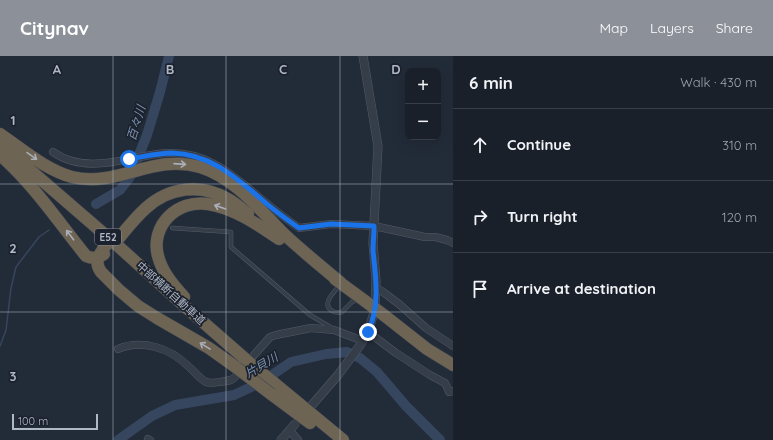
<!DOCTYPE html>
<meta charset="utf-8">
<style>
:root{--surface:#1a202a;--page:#232832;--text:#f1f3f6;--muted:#9fa3a8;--line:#383e47;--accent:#8c9099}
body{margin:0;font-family:Quicksand,"Noto Sans JP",sans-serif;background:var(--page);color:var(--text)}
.controls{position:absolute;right:12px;top:12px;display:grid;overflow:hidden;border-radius:8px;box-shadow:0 4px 16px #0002}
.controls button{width:36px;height:36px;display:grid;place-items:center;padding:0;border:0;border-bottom:1px solid var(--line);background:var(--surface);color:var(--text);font:20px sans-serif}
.scale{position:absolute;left:12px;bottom:10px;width:86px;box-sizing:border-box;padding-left:4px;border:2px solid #b0b7c5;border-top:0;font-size:11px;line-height:14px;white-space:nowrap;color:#b0b7c5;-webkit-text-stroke:3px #1b222d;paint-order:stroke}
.stop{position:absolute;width:12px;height:12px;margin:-9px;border:3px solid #1a73e8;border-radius:50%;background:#fff}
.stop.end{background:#1a73e8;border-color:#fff;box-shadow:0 1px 4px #0008}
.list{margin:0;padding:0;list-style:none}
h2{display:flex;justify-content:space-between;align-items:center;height:52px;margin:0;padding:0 16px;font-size:17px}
h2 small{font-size:13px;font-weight:400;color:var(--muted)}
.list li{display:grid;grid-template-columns:26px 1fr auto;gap:12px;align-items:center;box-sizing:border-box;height:72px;padding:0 16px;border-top:1px solid var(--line)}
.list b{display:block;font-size:15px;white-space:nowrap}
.list em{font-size:13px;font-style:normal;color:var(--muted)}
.icon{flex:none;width:22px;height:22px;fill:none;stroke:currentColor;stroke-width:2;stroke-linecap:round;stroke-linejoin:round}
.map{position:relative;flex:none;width:453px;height:384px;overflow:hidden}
header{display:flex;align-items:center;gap:24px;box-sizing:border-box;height:56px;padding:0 20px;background:var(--accent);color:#fff}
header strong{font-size:19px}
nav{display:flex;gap:22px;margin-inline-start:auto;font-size:14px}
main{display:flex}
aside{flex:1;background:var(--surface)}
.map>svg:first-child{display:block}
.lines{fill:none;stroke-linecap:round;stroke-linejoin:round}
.stream{stroke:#36465f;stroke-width:1.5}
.river{stroke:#36465f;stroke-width:10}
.service-casing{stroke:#535a66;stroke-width:4.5}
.minor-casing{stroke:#535a66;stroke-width:8}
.tertiary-casing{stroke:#535a66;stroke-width:9}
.motorway-casing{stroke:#404753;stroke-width:13}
.service{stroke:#353d49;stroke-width:3.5}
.minor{stroke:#353d49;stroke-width:7}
.tertiary{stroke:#353d49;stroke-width:8}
.motorway{stroke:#6e6453;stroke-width:12}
.motorway-bridge-casing{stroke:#404753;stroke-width:13;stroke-linecap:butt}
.motorway-bridge{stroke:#6e6453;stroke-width:12}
.oneway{stroke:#a9afba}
.route{stroke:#1a73e8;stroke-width:5}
.grid{fill:none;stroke:#b0b7c5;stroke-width:1;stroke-opacity:0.55}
.labels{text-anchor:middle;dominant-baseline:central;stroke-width:3.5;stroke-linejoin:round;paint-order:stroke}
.shield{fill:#1b222d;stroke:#838a97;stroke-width:1}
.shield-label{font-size:10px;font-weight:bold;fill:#b0b7c5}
.street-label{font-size:11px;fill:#b0b7c5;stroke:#1b222d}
.water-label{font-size:12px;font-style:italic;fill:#798eac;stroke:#1b222d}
.grid-label{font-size:13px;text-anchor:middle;font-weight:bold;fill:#b0b7c5;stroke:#1b222d;stroke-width:3.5;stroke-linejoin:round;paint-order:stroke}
</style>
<header>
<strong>Citynav</strong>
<nav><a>Map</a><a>Layers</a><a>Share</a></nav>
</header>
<main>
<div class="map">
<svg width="453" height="384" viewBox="0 0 453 384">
<rect width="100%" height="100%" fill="#222b38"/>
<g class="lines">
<path class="stream" d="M0,290L6,274L11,232L16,211L39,181L49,174"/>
<path class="river" d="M96,148L120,134L130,121L147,79L160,36L169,0
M118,384L152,360L175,349L234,339L262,326L291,306L326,298L347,296L360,302L377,316L406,350L440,384"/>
<g class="service-casing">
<path id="service" d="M172,172L231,176V191L310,259L332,272
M339,230C334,236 321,248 332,255C336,257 338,257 342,256L352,246L357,243"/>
</g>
<g class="minor-casing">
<path id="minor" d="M53,96C84,118 123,103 157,98C169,96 182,97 194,100C220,107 240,125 260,142C273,153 286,163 299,172L331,168L374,170L425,181H435L447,184L453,187
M376,234H380L383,236L399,248L426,272L453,290
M368,276L396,297L430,319L445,327L447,331L449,336L453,335
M118,293C142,283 170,292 188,310C193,314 201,324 206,326C211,328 227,325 231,324C235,322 239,316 242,313
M254,299L270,281L276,279L311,272L334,274L363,285
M290,375L298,384
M148,383L150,384"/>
</g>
<g class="tertiary-casing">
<path id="tertiary" d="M312,349L338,319L361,288L369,273L375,253L376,225L373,187L378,90L363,0
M281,384L295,368"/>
</g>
<g class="motorway-casing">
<path id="motorway" d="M0,78C22,93 46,114 72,121C118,132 153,97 200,111C235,122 259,153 284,178C302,195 322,211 341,227
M0,88L118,190L180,246L251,308L343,384
M0,99C34,129 57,164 86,200C93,203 97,202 104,198
M119,182C127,172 136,161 146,152C169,131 201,127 228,143C235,147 242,153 248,158
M107,188C100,197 93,205 101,216L119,234L138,250L157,262L209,292L237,312
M335,223L365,245
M184,241C173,229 162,216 158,200C150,170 177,143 208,148C234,152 257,168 279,183
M385,260L427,293L453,309
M271,338L310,367"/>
</g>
<use href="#service" class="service"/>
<use href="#minor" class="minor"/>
<use href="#tertiary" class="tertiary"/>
<use href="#motorway" class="motorway"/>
<g class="motorway-bridge-casing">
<path id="motorway-bridge" d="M365,245L385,260
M237,312L271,338"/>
</g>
<use href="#motorway-bridge" class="motorway-bridge"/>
</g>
<defs><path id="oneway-shaft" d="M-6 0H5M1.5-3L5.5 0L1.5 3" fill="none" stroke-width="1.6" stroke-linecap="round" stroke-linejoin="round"/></defs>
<g class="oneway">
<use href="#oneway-shaft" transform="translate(32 100) rotate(35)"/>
<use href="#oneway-shaft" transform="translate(180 108) rotate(4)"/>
<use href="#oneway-shaft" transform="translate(220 151) rotate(-161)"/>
<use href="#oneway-shaft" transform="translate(70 179) rotate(-127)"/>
<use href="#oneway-shaft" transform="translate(205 290) rotate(-148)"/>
</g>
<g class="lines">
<path class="route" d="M129,103C143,101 157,97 172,97C209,98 233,119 260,142C272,153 286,163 299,172L331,168L374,170C374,179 373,187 373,195C376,222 380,251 368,276"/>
</g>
<path class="grid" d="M113,0V384M226,0V384M340,0V384M0,128H453M0,256H453"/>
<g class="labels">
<rect class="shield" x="95" y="173" width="26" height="16" rx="3"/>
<g class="shield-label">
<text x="108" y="181">E52</text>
</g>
<g class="street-label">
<text transform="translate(171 237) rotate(42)">中部横断自動車道</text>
</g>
<g class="water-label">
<text transform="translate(136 67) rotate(-73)">百々川</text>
<text transform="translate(261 309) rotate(-31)">片貝川</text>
</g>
</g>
<g class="grid-label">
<text x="57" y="18">A</text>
<text x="170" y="18">B</text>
<text x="283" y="18">C</text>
<text x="396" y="18">D</text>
<text x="13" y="69">1</text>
<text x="13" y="197">2</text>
<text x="13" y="325">3</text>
</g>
</svg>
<div class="controls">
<button>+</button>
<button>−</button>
</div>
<div class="scale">100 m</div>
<div class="stop" style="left:129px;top:103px"></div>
<div class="stop end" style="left:368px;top:276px"></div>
</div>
<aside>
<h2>6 min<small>Walk · 430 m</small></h2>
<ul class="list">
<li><svg class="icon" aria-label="ahead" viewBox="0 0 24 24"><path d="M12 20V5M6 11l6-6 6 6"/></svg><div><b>Continue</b></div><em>310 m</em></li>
<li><svg class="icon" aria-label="right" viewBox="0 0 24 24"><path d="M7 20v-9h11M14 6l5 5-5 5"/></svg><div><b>Turn right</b></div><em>120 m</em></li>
<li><svg class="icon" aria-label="arrive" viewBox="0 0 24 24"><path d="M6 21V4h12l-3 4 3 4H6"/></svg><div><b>Arrive at destination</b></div></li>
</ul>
</aside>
</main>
